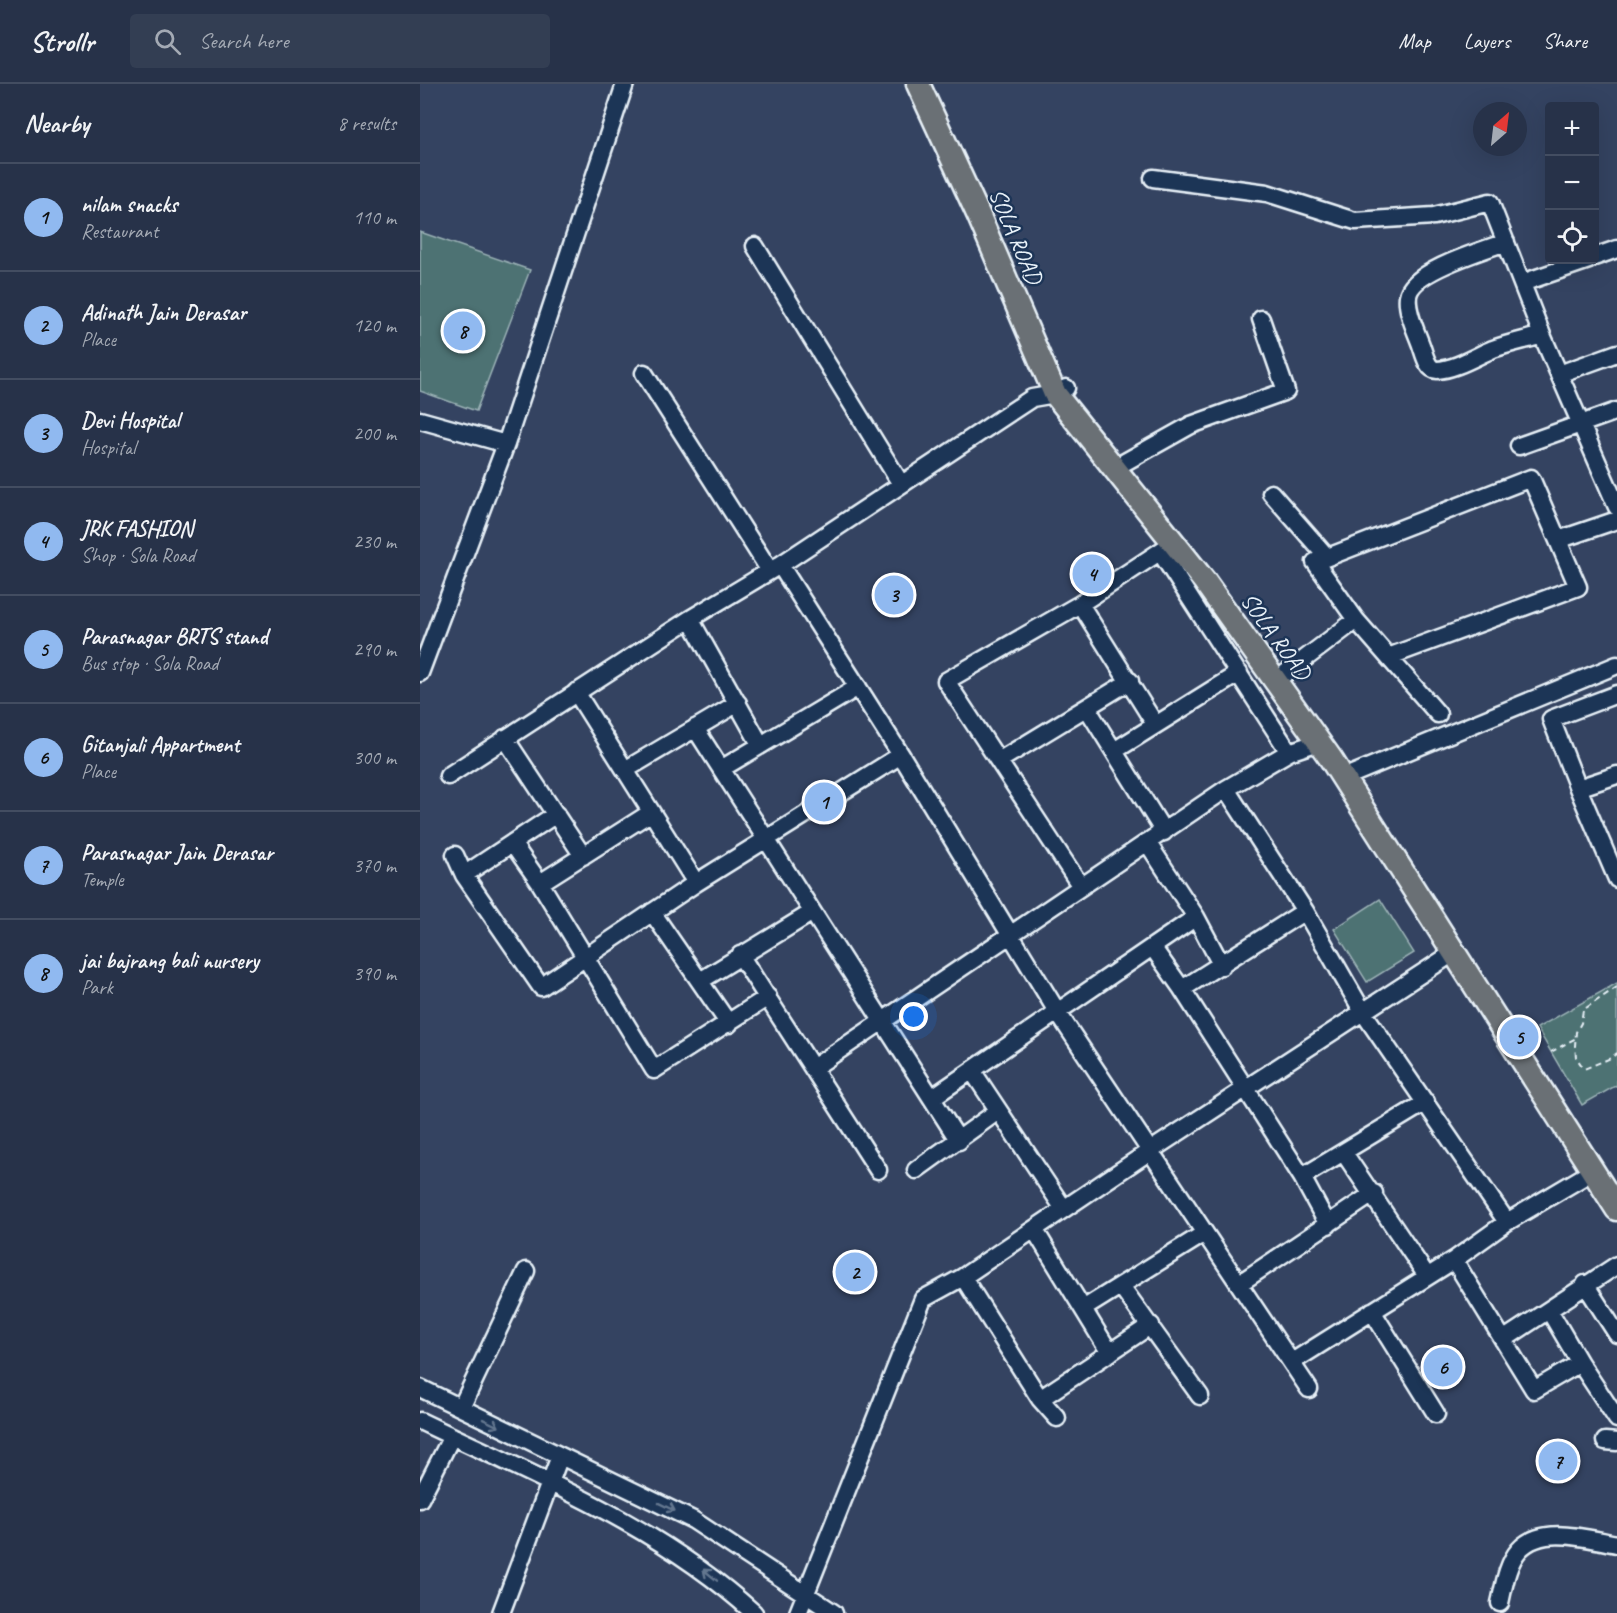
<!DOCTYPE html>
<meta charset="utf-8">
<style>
:root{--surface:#273249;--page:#333e53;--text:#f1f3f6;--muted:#a4aab4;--line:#434d61;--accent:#90b9f0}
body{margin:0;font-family:Caveat,sans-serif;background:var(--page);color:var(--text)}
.controls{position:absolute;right:18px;top:18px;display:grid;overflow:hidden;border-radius:6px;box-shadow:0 6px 24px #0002}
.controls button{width:54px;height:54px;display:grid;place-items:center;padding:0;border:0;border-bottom:2px solid var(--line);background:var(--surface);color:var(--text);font:30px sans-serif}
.compass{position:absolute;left:1053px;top:18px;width:54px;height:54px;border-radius:50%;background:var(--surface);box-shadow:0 6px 24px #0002;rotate:28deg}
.you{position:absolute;left:494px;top:933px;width:21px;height:21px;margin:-15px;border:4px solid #fff;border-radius:50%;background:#1a73e8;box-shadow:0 0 0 9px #1a73e833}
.badge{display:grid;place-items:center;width:39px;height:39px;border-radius:50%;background:var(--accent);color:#111;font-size:20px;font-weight:700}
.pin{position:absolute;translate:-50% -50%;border:3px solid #fff;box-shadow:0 2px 6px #0006}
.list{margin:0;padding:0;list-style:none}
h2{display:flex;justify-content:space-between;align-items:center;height:78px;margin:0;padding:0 24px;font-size:26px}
h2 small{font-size:20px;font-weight:400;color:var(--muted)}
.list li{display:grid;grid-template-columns:39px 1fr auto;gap:18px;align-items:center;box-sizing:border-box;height:108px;padding:0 24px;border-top:2px solid var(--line)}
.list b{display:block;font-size:22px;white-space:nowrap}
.list p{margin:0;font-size:20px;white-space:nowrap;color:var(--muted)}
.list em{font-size:20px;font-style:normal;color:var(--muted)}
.icon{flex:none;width:33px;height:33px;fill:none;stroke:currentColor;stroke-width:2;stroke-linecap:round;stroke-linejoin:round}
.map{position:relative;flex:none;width:1197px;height:1529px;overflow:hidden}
header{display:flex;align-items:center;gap:36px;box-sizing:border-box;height:84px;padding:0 30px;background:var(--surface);border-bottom:2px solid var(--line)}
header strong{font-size:28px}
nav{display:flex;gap:33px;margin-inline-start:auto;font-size:21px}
.search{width:420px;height:54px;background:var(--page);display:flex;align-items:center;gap:15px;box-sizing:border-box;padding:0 21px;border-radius:6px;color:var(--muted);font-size:22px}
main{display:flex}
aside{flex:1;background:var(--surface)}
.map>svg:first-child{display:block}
.green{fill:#4e7273;stroke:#9bb2b6;stroke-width:1.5}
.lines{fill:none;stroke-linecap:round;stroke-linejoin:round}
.minor-casing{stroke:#e8f1f8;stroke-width:21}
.major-casing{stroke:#e8f1f8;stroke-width:27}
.path{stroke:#e8f1f8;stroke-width:2;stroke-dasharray:6 4.5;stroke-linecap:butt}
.minor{stroke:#1d3557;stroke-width:16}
.major{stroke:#6a7074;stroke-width:22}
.oneway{stroke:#64778f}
.labels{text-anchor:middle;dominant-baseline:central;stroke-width:5;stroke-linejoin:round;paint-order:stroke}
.street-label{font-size:24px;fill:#e8f1f8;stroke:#1d3557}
</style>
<header>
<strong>Strollr</strong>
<div class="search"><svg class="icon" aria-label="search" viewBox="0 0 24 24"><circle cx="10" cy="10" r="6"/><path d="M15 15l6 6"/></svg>Search here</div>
<nav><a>Map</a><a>Layers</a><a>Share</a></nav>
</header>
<main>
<aside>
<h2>Nearby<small>8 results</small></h2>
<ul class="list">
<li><span class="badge">1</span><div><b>nilam snacks</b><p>Restaurant</p></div><em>110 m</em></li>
<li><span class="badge">2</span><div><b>Adinath Jain Derasar</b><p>Place</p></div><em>120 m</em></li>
<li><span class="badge">3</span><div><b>Devi Hospital</b><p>Hospital</p></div><em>200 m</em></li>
<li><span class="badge">4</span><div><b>JRK FASHION</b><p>Shop · Sola Road</p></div><em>230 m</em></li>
<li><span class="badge">5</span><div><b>Parasnagar BRTS stand</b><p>Bus stop · Sola Road</p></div><em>290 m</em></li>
<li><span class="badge">6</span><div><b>Gitanjali Appartment</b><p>Place</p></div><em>300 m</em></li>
<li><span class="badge">7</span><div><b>Parasnagar Jain Derasar</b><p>Temple</p></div><em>370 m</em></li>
<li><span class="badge">8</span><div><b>jai bajrang bali nursery</b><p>Park</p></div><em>390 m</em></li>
</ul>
</aside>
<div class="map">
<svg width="1197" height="1529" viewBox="0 0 1197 1529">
<rect width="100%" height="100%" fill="#344361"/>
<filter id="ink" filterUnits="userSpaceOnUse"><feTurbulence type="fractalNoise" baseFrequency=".0167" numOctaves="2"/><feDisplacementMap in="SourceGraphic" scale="12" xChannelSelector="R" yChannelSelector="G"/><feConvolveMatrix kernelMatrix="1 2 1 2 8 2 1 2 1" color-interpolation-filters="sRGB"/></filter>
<g filter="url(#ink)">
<path class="green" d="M0,148L110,186L56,327L0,307Z
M960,815L994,869L947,898L914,845Z
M1197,899V1001L1162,1021L1117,944Z"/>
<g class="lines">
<g class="minor-casing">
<path id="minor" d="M733,94L847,109L935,137L1014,132L1070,118L1122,251L1197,423
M1086,158C1064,166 991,187 988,212C986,227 996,247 1001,261C1004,269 1007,286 1017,286C1036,285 1056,272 1073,265C1089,259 1106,256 1122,251
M335,162L481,400
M1174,173L1197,165
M1102,199L1169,176
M224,289L350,487
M1139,290L1197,269
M0,336L86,360
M1099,362L1197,327
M705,378L771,341L866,307L841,235
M851,409L907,473
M1138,456L1197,436
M744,474L869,668
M360,481L481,671L638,929L889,1305
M660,520L735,640
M270,535L340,660
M968,573L1158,503L1111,394L895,478L936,536L1018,630
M0,589L86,360L205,0
M866,589L936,536
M156,608L276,799
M1197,610L1131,635L1158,704L1197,691
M667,624L744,748
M275,644L539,1057
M85,654L163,772
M694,667L819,589
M580,676L710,597
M301,685L438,603
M205,686L318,619
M28,692L270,535L360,481L612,314L635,310L646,304
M923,694L1197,581
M1158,704L1197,795
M806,705L885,827L943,928L1087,1138L1034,1176L872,1278
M727,758L776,833L802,882
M92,759L120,799L234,986L348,913
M35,771L44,791L121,903L276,799L481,671
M44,791L136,730
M120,799L230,729
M660,801L526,597L660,520L753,459
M232,828L309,940
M733,864L762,905L882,1093L908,1141
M320,871L458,1086
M280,897L391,829
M762,905L885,827
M393,984L806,705L869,668L899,658
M553,988L644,1125
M513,1013L776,833
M924,1069L1007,1192
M496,1086L578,1027
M882,1093L1006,1018
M1087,1138L1173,1087
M614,1145L690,1269
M1034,1176L1114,1306L1160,1279
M543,1193L620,1315L637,1334
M820,1199L954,1109
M1165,1200L1197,1250
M701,1202L780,1312
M663,1225L785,1149
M1129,1226L1160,1279L1197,1335
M952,1227L1016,1330
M1083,1256L1197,1181
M0,1304L273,1436L414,1529
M620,1315L731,1241
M41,1324L106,1187
M0,1337C116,1393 238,1441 334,1529
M1185,1357L1197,1358
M0,1415L32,1352
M1080,1519C1084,1502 1087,1480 1099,1466C1122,1440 1168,1455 1197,1460
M81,1529L140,1372
M378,1529L503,1215L543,1193L730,1067L1033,869"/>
</g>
<g class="major-casing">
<path id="major" d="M498,0L558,130L635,310L785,498L911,675L1197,1125"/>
</g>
<path class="path" d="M1197,903L1163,926L1161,939L1156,948L1155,962L1156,973L1164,985L1191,974L1197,969
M1131,968L1156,954"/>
<use href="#minor" class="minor"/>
<use href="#major" class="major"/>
</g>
<defs><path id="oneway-shaft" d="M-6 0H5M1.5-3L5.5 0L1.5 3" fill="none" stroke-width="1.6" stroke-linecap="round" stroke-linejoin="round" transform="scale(1.5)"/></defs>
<g class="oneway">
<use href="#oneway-shaft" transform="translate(71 1339) rotate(26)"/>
<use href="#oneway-shaft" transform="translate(247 1423) rotate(26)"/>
<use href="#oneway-shaft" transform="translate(290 1491) rotate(-141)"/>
</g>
</g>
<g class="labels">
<g class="street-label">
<text transform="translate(596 152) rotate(67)">SOLA ROAD</text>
<text transform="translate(856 552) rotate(54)">SOLA ROAD</text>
</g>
</g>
</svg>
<div class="controls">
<button>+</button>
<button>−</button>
<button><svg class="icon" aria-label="locate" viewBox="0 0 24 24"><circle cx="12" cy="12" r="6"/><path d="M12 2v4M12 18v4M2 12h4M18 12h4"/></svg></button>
</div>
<svg class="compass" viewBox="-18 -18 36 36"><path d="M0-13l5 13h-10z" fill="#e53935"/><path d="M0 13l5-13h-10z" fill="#a4aab4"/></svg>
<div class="you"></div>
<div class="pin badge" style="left:404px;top:718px">1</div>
<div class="pin badge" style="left:435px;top:1188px">2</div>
<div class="pin badge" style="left:474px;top:511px">3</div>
<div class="pin badge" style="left:672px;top:490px">4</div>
<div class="pin badge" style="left:1099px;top:953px">5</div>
<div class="pin badge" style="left:1023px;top:1283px">6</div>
<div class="pin badge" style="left:1138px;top:1377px">7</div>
<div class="pin badge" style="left:43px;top:247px">8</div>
</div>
</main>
